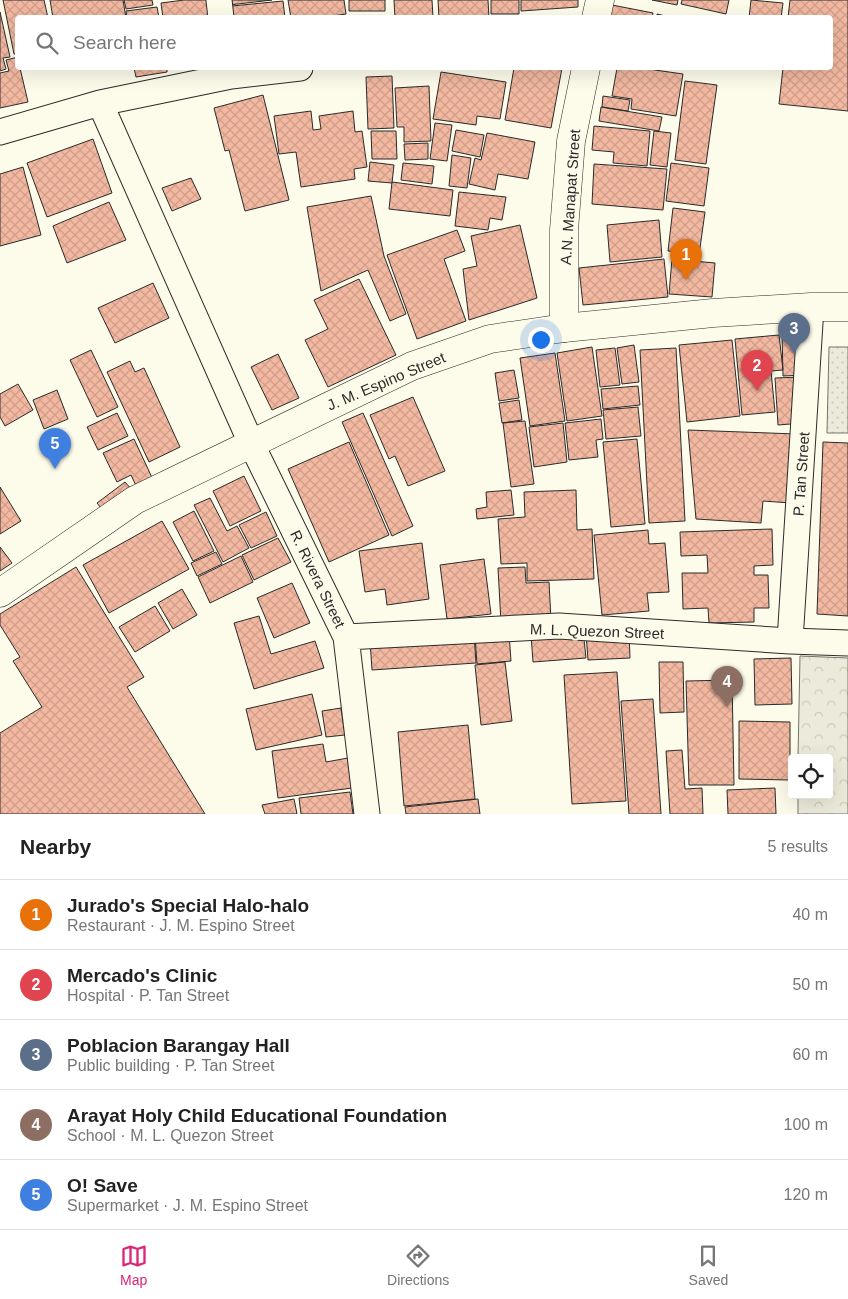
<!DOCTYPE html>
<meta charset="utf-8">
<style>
:root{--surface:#fff;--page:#f2f2f2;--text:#222;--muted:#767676;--line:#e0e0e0;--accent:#db2777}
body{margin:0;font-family:Helvetica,sans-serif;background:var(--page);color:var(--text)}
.controls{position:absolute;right:15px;bottom:15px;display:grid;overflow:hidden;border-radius:5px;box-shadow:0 5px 20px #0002}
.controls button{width:45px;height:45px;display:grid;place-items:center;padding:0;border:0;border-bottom:1px solid var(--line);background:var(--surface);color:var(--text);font:25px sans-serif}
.you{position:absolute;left:540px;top:339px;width:18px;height:18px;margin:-12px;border:4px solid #fff;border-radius:50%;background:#1a73e8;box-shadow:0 0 0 8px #1a73e833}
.badge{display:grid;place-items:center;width:32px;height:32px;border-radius:50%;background:var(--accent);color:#fff;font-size:16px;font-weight:700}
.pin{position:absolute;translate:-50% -41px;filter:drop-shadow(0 1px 2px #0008)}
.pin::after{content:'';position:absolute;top:26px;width:18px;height:15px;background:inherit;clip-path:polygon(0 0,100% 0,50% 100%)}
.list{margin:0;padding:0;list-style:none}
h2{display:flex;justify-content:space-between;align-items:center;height:65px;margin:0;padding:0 20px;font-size:21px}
h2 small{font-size:16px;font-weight:400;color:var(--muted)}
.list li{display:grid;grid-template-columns:32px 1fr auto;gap:15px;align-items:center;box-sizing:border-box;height:70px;padding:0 20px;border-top:1px solid var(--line)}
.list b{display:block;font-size:19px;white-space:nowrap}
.list p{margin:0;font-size:16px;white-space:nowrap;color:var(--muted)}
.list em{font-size:16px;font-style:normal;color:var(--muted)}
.icon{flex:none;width:28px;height:28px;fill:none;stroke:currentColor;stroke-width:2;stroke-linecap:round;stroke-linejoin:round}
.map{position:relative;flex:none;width:848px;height:814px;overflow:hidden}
.search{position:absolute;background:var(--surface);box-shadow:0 5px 20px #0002;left:15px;right:15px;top:15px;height:55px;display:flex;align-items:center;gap:12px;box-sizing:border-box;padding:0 18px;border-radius:5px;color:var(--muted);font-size:19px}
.sheet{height:415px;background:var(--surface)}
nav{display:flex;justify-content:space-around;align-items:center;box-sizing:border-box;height:70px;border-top:1px solid var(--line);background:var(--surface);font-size:14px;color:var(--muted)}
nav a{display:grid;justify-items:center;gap:2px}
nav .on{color:var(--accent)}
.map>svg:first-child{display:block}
.forest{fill:url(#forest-crowns);stroke:#74746e}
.park{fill:url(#park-dots);stroke:#74746e}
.building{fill:url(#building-cross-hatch);stroke:#2b2b2b}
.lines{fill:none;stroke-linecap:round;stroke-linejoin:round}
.minor-casing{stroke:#2b2b2b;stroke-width:27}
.tertiary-casing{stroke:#2b2b2b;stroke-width:29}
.secondary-casing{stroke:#2b2b2b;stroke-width:29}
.minor{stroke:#fdfbea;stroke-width:25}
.tertiary{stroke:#fdfbea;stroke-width:28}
.secondary{stroke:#fdfbea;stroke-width:28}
.labels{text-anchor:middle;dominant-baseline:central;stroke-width:4;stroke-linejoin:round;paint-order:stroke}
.street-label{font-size:15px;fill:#2b2b2b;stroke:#fdfbea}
</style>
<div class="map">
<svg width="848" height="814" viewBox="0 0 848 814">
<defs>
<pattern id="forest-crowns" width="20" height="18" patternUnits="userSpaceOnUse" patternTransform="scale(1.25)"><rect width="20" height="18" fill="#ecebdb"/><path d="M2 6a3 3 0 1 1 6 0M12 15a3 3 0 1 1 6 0" fill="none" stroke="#cbcabc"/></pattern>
<pattern id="park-dots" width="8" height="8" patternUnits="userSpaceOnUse" patternTransform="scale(1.25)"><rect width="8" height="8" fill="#ecebdb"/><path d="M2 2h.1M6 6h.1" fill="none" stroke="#cbcabc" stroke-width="1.8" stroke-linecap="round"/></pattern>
<pattern id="building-cross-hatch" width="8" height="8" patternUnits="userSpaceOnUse" patternTransform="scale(1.25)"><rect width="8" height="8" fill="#f2b8a0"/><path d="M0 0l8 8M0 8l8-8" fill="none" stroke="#d09e8a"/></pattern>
</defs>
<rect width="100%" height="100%" fill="#fdfbea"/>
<path class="forest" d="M800,656L848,658V814H798V795H829V758H798Z"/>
<path class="park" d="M829,347H848V433H827Z"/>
<path class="building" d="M3,0H44L48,18H18V54H14Z
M50,0H123L126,18H53Z
M124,0H152L153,5L126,9Z
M184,0H211L214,18H163L161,3Z
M228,0H272L229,5Z
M288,0H344L346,14L318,18H291Z
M349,0H385V11H349Z
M394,0H432L433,18H395Z
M438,0H488L489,18H439Z
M491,0H519V14H491Z
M521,0H578V7L521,11Z
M652,0H678L677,5Z
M682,0H729L726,14L681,4Z
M751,0L783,3L781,18H749Z
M790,0H848V111L779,104L783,68H830V18H788Z
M283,1L285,18H233L232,6Z
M612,5L653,13L652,18H610Z
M157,7L159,18H127L126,11Z
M0,12L10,57L3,58L6,69L0,71Z
M657,14L674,18H657Z
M18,57V68H20L28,102L0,108V73L9,71L6,60Z
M134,68H167V72L136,77Z
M514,68H562L551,128L505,120Z
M617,68H641L683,74L676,116L631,109L632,99L612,96Z
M441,72L506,82L500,119L477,116L476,125L433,119Z
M392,76L394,128L368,129L366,77Z
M685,81L717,85L706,164L675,160Z
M429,86L431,141L404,142V127H397L395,88Z
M263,95L289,200L245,211L229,150L225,151L214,108Z
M603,96L630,100L628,111L602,107Z
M601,107L662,117L659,131L599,121Z
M311,111L313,130L321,129L319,116L353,111L355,132L362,131L367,167L354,169L355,179L301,187L296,152L279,154L274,116Z
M435,123L452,125L447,161L430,159Z
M594,126L650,131L647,166L613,163L614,152L592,150Z
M456,130L484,135L480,157L452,151Z
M371,131H396L397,159H372Z
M654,131L671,133L667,167L650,165Z
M487,133L535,142L528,179L498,174L495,190L469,184L475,158L481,160Z
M93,139L112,193L47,217L27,163Z
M428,143V159L405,160L404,144Z
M452,155L471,158L467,188L449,186Z
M370,162L394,165L392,183L368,181Z
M403,163L434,166L432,184L401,180Z
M671,163L709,168L704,206L666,201Z
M594,164L667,169L663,210L592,204Z
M23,167L41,235L0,246V174Z
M191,178L201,199L172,211L162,188Z
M392,182L453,190L450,216L389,209Z
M459,192L506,197L502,220L490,218L488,230L455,226Z
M371,196L384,256L406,314L390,321L368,270L321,291L307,207Z
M109,202L126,240L67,263L53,226Z
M673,208L705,212L699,255L668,251Z
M659,220L662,257L610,262L607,225Z
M520,225L537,298L469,320L463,269L477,266L471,236Z
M457,230L465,251L444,259L466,321L417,339L387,255Z
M664,259L668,297L583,305L579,268Z
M672,259L715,263L712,297L669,294Z
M359,279L396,355L328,387L305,340L328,329L314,300Z
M153,283L169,318L115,343L98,308Z
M804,332L805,375L783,376L782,333Z
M779,335L783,370L771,371L775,412L742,415L735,339Z
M732,340L740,416L687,422L679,345Z
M634,345L639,382L622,384L617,348Z
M592,347L602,416L567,421L557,353Z
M615,348L620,385L600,387L596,350Z
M676,348L685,521L649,523L640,350Z
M91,350L118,407L97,417L70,360Z
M555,353L565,421L530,426L520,358Z
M278,354L299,398L272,410L251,367Z
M130,361L135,372L144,368L180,447L149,462L107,372Z
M514,370L519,398L499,401L495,373Z
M801,377L803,423L778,425L775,378Z
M18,384L33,410L5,426L0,417V394Z
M638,386L640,405L603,409L601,389Z
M57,390L68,419L44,429L33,400Z
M413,397L445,471L408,486L395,456L389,459L370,415Z
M519,400L522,420L502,423L499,403Z
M638,407L641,436L606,439L603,410Z
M117,413L128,436L98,450L87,427Z
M363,413L413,526L392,536L342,422Z
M601,419L603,439L596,440L598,457L569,460L565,423Z
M525,421L534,484L511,487L503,423Z
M563,423L567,462L534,467L529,427Z
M688,430L796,434L791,503L763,501L761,523L696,519Z
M134,439L155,484L139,492L131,475L117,482L103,453Z
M637,439L645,524L611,527L603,442Z
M349,442L389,535L329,562L288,469Z
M823,442L848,443V616L817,614Z
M244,476L261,511L230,526L213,491Z
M125,482L133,491L105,513L97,503Z
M0,487L21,521L0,534Z
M511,490L514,515L477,519L476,509L487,507L486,492Z
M576,490L577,530L592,529L594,579L527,581V563L501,564L498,519L525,517L524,492Z
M210,498L227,531L237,526L249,548L223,562L194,505Z
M194,511L214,551L193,561L173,522Z
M266,512L277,536L251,548L239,525Z
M162,521L189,569L109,613L83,565Z
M772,529L773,565L754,566V575H768L769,608H754V622L709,623L708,608L683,609L682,573H708L707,555L681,556L680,532Z
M648,530L649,544L665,543L669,592L647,593L649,611L602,615L594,535Z
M278,538L291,562L254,580L242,555Z
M422,543L429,599L387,605L385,589L365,592L359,551Z
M0,547L12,563L0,571Z
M216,552L222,564L197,576L191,563Z
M241,556L253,582L210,603L198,577Z
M484,559L491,614L447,619L440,565Z
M76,567L144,677L127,687L205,814H0V733L42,707L13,661L20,657L0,625V614Z
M525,567L526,583L549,582L551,620L501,623L498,568Z
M292,583L310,623L274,638L257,598Z
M182,589L197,615L173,629L158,603Z
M155,606L170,631L135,652L119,627Z
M259,616L271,654L315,641L324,668L254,689L234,623Z
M583,630L586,658L533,662L531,635Z
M629,631L630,658L588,660L586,634Z
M509,633L511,661L477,664L475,636Z
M474,634L476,663L372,670L370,641Z
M791,658L792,704L755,705L754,659Z
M505,662L512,721L481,725L475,665Z
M659,662H683L684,712L660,713Z
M617,672L626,801L572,804L564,675Z
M732,680L734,785H689L686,681Z
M312,694L322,735L256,750L246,709Z
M653,699L661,814H629L621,701Z
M341,708L345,735L326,737L322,711Z
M739,721L790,722V780L739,779Z
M468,725L475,799L404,806L398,732Z
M323,744L326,762L348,758L352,788L278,798L272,751Z
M682,750L685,789L702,788L703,814H670L666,751Z
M775,788L776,814H728L727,790Z
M350,792L353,814H301L299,798Z
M294,799L297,814H265L262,805Z
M478,799L480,814H406L405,807Z"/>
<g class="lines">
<g class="minor-casing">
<path id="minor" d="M219,0L221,18
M100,103L251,443L346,637L367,814
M0,132L100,103L231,76L300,68
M346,637L559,626L790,641L848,643
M790,641L811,307"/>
</g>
<g class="tertiary-casing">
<path id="tertiary" d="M596,18L600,0
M564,328V230L571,141L586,68"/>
</g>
<g class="secondary-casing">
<path id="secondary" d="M0,593L135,500L412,366L490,339L564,328L713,313L811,307H848"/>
</g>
<use href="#minor" class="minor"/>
<use href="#tertiary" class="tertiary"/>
<use href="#secondary" class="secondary"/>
</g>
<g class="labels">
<g class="street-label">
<text transform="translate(570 197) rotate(-86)">A.N. Manapat Street</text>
<text transform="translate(386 381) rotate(-23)">J. M. Espino Street</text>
<text transform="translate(801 474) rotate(-86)">P. Tan Street</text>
<text transform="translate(318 579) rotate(64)">R. Rivera Street</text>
<text transform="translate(597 631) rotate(2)">M. L. Quezon Street</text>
</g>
</g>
</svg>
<div class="controls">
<button><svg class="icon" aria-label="locate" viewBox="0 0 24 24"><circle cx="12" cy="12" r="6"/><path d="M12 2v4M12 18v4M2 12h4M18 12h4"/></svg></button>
</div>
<div class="you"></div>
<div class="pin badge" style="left:686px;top:280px;background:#e8710a">1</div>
<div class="pin badge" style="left:757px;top:391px;background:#e0444e">2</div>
<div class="pin badge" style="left:794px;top:354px;background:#5c6f8a">3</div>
<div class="pin badge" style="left:727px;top:707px;background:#8d6e63">4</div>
<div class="pin badge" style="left:55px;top:469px;background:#3f7fe0">5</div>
<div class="search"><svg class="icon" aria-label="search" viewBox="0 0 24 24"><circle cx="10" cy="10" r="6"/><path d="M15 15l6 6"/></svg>Search here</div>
</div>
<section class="sheet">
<h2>Nearby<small>5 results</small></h2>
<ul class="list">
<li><span class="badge" style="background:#e8710a">1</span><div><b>Jurado's Special Halo-halo</b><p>Restaurant · J. M. Espino Street</p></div><em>40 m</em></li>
<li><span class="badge" style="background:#e0444e">2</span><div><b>Mercado's Clinic</b><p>Hospital · P. Tan Street</p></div><em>50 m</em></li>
<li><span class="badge" style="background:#5c6f8a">3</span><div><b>Poblacion Barangay Hall</b><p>Public building · P. Tan Street</p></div><em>60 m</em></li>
<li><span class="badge" style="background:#8d6e63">4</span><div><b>Arayat Holy Child Educational Foundation</b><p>School · M. L. Quezon Street</p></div><em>100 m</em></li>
<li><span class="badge" style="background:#3f7fe0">5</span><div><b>O! Save</b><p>Supermarket · J. M. Espino Street</p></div><em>120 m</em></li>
</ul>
</section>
<nav>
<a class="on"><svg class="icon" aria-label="map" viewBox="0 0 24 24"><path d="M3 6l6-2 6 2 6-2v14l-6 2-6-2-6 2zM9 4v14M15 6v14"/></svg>Map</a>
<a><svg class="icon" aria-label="directions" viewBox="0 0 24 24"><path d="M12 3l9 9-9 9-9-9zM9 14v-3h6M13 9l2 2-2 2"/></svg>Directions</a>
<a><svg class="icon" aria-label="saved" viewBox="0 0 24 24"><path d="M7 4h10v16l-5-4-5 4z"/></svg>Saved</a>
</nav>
